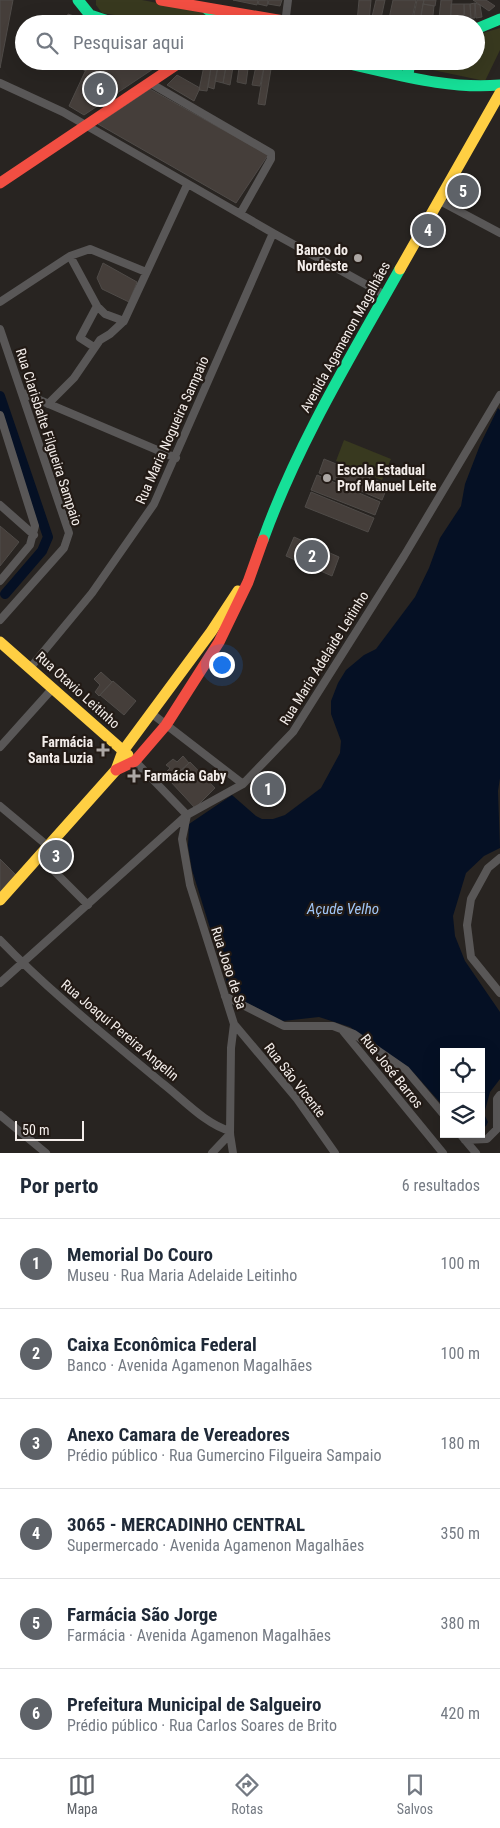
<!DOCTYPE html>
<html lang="pt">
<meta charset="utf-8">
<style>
:root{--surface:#fff;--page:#f2f2f3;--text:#1f2937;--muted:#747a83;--line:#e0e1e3;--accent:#5e6268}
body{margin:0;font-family:"Roboto Condensed",sans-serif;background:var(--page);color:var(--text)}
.controls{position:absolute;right:15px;bottom:15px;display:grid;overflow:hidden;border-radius:0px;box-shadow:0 5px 20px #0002}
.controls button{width:45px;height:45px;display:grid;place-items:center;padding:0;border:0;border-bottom:1px solid var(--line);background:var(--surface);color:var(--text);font:25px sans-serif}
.scale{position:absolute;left:15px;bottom:12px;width:69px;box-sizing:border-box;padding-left:5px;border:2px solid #f3edea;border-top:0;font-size:14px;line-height:18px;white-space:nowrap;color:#f3edea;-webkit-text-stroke:4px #221a15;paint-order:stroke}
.you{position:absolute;left:221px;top:664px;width:18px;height:18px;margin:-12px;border:4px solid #fff;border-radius:50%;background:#1a73e8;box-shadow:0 0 0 8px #1a73e833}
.badge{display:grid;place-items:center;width:32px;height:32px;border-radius:50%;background:var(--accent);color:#fff;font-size:16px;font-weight:700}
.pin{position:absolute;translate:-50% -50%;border:2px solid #fff;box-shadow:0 1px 5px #0006}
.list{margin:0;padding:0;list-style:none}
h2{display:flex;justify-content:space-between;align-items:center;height:65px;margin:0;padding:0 20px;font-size:21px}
h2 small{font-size:16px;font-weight:400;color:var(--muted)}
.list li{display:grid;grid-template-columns:32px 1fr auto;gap:15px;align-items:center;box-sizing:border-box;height:90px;padding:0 20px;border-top:1px solid var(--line)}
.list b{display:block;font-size:19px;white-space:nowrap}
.list p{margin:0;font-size:16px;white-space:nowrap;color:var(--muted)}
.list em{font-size:16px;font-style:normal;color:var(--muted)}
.icon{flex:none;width:28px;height:28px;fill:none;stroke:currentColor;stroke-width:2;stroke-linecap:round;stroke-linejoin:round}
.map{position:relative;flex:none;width:500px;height:1153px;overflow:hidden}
.search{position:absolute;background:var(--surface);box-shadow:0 5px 20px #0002;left:15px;right:15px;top:15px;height:55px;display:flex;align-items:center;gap:12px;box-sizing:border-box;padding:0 18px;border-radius:28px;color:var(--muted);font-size:19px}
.sheet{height:605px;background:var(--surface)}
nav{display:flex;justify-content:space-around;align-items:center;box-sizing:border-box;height:70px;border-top:1px solid var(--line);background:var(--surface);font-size:14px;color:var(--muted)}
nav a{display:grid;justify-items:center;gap:2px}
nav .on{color:var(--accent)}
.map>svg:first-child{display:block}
.green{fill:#38391f}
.water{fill:#051024}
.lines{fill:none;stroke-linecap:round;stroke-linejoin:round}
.canal{stroke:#051024;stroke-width:10}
.building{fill:#453e3a;stroke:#4f4b48}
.street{stroke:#595757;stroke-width:8}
.fast{stroke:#16e098;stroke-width:11}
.slow{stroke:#ffcf43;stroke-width:11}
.jam{stroke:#f24e42;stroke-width:11}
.poi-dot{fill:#aca7a4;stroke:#221a15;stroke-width:2}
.labels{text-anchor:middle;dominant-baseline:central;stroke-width:4.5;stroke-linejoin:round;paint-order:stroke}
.poi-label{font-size:14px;font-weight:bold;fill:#f3edea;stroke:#221a15;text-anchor:end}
.street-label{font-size:14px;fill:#f3edea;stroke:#221a15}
.water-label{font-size:15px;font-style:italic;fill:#a0c6f7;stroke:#221a15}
</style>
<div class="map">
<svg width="500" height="1153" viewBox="0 0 500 1153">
<rect width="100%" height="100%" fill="#282421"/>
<path class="green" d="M96,0H142L209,13L213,21L212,24H172L102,13L96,5Z
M500,28V50L485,81L428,69L429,61H476V35Z
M344,440L391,459L382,480L336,461Z"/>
<path class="water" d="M498,408L500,410V778L498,791L500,848L484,856L466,873L453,916L455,936L465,961L500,1012V1079L490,1092L484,1114L488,1122L486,1126L481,1129V1052H444V1107L414,1073L350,1027L319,1017L283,1021L239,999L229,989L192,870L188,846L189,824L232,795L256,816L262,819H273L285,815L321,788L340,753L341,741L331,714V701L338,683L346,670L364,655L376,649L415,597L429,568L440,538L461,506L465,484L480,445Z"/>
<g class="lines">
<path class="canal" d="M0,396L48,537L42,551L5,594"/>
</g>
<path class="building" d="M0,0H13L0,68Z
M233,0H258L257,5Z
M259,0H268L267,6L258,4Z
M269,0H282L280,6L268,4Z
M359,0H371L369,22H357Z
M376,0H385L380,23L371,21Z
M393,0H416L411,24L388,23Z
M417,0H424L419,24H412Z
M424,0H436L435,6L423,4Z
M441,0H452L450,19L439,18Z
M473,0H486L495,6L489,11Z
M475,3L480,5L482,17L476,18Z
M475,3V18H471L470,4Z
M423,4L434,6L432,24H420Z
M451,4H464V19H451Z
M464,4H470L471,19H465Z
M68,14L98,24H65Z
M65,61H90L86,71Z
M90,61H165L84,115L69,106Z
M205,61H212L207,91L199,90Z
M212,61H219L214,89L208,87Z
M219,61H227L223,83L215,81Z
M227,61H234L230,85L223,83Z
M240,61H249L246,84L237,82Z
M257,61L265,62L260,86L252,85Z
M265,62L272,63L265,105L258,104Z
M177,75L200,88L194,101L167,85Z
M150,89L268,155L236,203L98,124Z
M103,263L137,282L129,302L102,289L97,278Z
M324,459L388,485L382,500L319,473Z
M317,475L380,502L375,515L311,490Z
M311,492L374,518L368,532L305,507Z
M0,526L19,542L0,566Z
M294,537L339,557L332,576L286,556Z
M101,672L112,682L99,696L95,692L100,685L94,679Z
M113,681L136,701L124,715L100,695Z
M183,756L189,763L169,781L163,775L170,768L166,765L173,759L177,762Z
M190,762L215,788L195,808L170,781Z
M0,859L17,876L0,893Z"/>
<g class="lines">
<path class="street" d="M285,24L288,0
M0,83L63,112L273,233
M150,83L271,153V159L240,214
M438,200L500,233
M70,256L97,306L105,314L124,321
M0,302L70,256L90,249L146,272
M0,329L69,533L64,548L0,620
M94,347L80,338L97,306
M23,393L176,458
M48,404L74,378L100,340L110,334L124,321L187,185
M0,415L35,526L30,545L0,581
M0,505L34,535
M30,668L92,593L154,504L273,233L385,295
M151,713L243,784
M0,747L53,688
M135,761L187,815L182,839L190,885L234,1024L231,1048L230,1134L233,1153
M0,806L49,847
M40,857L88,905
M500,858L488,868L471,899L467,925L471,957L500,993
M0,940C50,992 107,1037 162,1083C183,1099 205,1124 230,1131
M0,983L187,815L243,784L293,732L404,556L500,395
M225,996L284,1026H333L354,1034L406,1070L444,1115
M234,1024L297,1099L335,1153
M343,1031L443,1153
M0,1115L46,1153
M460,1134L476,1153
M465,1140L487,1139L497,1129V1099L500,1095
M212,1153L230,1134"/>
<path class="fast" d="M78,0L90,15L117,24
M207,9L218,17L220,24
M476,29L500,19
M336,61C390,72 444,90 500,85
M408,75L410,61
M263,540C297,445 350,358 400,269"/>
<path class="slow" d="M400,269L500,93
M0,642L128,755
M0,900L116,770L123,751L211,632L238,591"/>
<path class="jam" d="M161,0L301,24
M0,183L182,61
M116,770L135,761L166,725L219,642L248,582L263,540"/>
</g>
<g class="poi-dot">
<circle cx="358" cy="258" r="5"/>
<circle cx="327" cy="478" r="5"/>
<path d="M100.5 742.5h5v5h5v5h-5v5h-5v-5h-5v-5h5z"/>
<path d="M131.5 768.5h5v5h5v5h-5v5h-5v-5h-5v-5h5z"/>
</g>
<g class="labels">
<g class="poi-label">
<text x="348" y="250">Banco do<tspan x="348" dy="16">Nordeste</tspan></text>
<text x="337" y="470" text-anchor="start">Escola Estadual<tspan x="337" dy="16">Prof Manuel Leite</tspan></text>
<text x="93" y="742">Farmácia<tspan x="93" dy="16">Santa Luzia</tspan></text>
<text x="144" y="776" text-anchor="start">Farmácia Gaby</text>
</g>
<g class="street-label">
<text transform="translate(345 337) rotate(-61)">Avenida Agamenon Magalhães</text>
<text transform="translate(172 430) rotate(-66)">Rua Maria Nogueira Sampaio</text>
<text transform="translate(49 437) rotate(72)">Rua Clarisbalte Filgueira Sampaio</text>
<text transform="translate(324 658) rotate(-58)">Rua Maria Adelaide Leitinho</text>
<text transform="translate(78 690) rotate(42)">Rua Otavio Leitinho</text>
<text transform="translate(229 968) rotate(72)">Rua Joao de Sa</text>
<text transform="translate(120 1030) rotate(40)">Rua Joaqui Pereira Angelin</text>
<text transform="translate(392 1071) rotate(51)">Rua José Barros</text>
<text transform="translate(295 1080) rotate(52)">Rua São Vicente</text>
</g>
<g class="water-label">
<text x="343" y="909">Açude Velho</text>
</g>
</g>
</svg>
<div class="controls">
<button><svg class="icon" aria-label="locate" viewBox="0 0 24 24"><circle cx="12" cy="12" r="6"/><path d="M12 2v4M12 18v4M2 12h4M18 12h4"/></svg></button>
<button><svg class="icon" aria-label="layers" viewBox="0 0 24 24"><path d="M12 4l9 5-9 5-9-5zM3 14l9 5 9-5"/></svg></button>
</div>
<div class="scale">50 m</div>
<div class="you"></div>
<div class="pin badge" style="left:268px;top:789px">1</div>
<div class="pin badge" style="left:312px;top:556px">2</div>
<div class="pin badge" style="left:56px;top:856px">3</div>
<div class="pin badge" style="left:428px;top:230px">4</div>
<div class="pin badge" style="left:463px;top:191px">5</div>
<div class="pin badge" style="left:100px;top:89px">6</div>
<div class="search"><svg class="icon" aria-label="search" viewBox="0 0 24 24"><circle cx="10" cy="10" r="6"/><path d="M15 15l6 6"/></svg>Pesquisar aqui</div>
</div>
<section class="sheet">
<h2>Por perto<small>6 resultados</small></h2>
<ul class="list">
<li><span class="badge">1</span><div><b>Memorial Do Couro</b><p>Museu · Rua Maria Adelaide Leitinho</p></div><em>100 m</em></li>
<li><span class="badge">2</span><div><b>Caixa Econômica Federal</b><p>Banco · Avenida Agamenon Magalhães</p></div><em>100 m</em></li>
<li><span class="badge">3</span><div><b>Anexo Camara de Vereadores</b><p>Prédio público · Rua Gumercino Filgueira Sampaio</p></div><em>180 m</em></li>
<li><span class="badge">4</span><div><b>3065 - MERCADINHO CENTRAL</b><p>Supermercado · Avenida Agamenon Magalhães</p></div><em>350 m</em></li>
<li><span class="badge">5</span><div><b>Farmácia São Jorge</b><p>Farmácia · Avenida Agamenon Magalhães</p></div><em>380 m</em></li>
<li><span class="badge">6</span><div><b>Prefeitura Municipal de Salgueiro</b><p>Prédio público · Rua Carlos Soares de Brito</p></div><em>420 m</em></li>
</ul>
</section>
<nav>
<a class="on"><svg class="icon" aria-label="map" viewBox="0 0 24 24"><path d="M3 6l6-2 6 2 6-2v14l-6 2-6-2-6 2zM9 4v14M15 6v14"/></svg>Mapa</a>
<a><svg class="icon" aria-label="directions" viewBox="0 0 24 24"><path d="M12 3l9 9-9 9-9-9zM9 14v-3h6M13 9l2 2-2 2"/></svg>Rotas</a>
<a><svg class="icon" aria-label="saved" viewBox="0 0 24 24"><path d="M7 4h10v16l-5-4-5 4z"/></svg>Salvos</a>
</nav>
